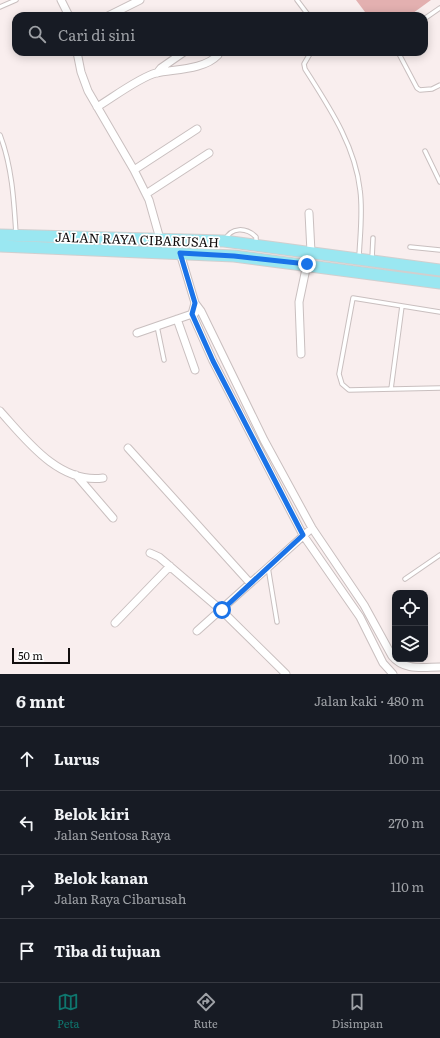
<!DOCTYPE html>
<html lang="id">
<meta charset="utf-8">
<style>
:root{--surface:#171b24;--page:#242831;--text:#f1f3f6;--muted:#9ea1a6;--line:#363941;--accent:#0f766e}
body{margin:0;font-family:Literata,serif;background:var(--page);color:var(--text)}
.controls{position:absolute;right:12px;bottom:12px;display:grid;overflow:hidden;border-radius:8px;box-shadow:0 2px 10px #0003}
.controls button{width:36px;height:36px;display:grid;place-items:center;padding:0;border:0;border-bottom:1px solid var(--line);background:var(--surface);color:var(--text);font:20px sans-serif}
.scale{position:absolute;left:12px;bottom:10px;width:58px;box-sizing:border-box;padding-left:4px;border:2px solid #120e0e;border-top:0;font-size:11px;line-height:14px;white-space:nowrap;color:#120e0e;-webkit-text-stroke:3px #fff;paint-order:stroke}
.stop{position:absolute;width:12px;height:12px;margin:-9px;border:3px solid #1a73e8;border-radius:50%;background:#fff}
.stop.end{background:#1a73e8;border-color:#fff;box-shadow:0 1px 4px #0008}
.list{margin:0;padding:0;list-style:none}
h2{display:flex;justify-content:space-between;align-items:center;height:52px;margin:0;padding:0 16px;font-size:17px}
h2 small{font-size:13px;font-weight:400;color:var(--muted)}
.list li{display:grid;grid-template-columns:26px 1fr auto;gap:12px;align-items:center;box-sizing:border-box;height:64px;padding:0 16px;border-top:1px solid var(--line)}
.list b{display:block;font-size:15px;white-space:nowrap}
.list p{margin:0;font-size:13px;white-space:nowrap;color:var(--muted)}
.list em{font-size:13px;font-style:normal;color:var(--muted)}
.icon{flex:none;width:22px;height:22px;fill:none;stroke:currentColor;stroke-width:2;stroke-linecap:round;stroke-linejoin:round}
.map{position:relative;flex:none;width:440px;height:674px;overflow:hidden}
.search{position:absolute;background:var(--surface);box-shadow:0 2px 10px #0003;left:12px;right:12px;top:12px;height:44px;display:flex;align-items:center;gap:10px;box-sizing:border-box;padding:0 14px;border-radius:12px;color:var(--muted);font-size:15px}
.sheet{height:308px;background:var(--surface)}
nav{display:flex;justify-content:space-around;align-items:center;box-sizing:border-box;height:56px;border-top:1px solid var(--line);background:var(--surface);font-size:11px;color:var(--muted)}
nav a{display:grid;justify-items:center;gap:2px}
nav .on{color:var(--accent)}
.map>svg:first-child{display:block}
.building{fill:#e3b0b0}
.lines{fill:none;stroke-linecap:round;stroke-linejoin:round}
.service-casing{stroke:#c9bfbf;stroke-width:5.5}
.minor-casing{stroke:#c9bfbf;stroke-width:9}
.primary-casing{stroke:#d0cfcf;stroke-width:13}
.service{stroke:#fff;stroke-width:3.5}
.minor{stroke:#fff;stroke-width:7}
.primary{stroke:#9ae7f1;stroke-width:11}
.route{stroke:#1a73e8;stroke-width:5}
.labels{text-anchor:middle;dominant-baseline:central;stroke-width:3.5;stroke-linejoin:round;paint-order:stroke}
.street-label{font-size:13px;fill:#120e0e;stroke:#fff}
</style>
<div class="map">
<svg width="440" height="674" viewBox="0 0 440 674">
<rect width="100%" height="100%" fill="#f9eeee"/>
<path class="building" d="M356,0H431L409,16H368Z"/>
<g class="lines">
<g class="service-casing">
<path id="service" d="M297,0L309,16
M0,7L16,0
M424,19L440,8
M311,52L304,64L305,69C329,107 355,145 360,190C363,212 360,235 359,257
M398,52L417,88L420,90L432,89L440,85
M0,135C12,166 14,201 16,234
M425,151L440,182
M225,240C231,227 246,227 256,237V244
M410,247L440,250
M372,259L373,238
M440,312L353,298L339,374L342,384L349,390L440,388
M157,326L164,360
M391,389L402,306
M268,567L277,622
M405,579L440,555"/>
</g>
<g class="minor-casing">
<path id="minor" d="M61,0L69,16
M108,16L140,0
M77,52L81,72L88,91L134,170L149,200L160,239
M157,73L161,68L184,52
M97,107C112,98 140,77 156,73C175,69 204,70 218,55V52
M134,170L197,129
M146,194L209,153
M309,213L311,252
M180,253L195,303L201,311L264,440L312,528L364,605L392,656C404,671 423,667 440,667
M195,303L192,314L213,361L303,535L360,617L383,663L393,674
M177,319L195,370
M137,333L195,313
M301,354L299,302L307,264
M0,411C26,440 59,484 103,478
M128,448L250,583
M76,475L113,518
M150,553L159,557L221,610L286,674
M115,623L170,566
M197,631L312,528"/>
</g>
<g class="primary-casing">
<path id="primary" d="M0,235L224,241L440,270
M0,246L234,256L440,283"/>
</g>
<use href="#service" class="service"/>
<use href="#minor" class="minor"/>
<use href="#primary" class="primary"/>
</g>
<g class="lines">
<path class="route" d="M222,610L303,535L213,361L192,314L195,303L180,253L234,256L307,264"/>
</g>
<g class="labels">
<g class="street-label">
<text transform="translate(137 239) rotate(2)">JALAN RAYA CIBARUSAH</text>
</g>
</g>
</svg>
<div class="controls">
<button><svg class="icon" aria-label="locate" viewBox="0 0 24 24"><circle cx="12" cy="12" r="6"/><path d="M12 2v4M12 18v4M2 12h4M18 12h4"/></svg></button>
<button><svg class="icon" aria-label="layers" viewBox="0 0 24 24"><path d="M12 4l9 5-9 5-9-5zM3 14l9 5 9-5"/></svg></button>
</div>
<div class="scale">50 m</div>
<div class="stop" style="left:222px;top:610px"></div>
<div class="stop end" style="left:307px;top:264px"></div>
<div class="search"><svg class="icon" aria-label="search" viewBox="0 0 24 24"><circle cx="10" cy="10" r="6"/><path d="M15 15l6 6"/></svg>Cari di sini</div>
</div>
<section class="sheet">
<h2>6 mnt<small>Jalan kaki · 480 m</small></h2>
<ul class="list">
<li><svg class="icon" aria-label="ahead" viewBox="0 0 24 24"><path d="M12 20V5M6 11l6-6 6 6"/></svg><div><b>Lurus</b></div><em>100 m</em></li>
<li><svg class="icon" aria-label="left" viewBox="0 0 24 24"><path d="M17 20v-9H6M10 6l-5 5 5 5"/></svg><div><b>Belok kiri</b><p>Jalan Sentosa Raya</p></div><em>270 m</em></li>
<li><svg class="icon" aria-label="right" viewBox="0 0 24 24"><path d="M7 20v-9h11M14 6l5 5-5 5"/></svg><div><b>Belok kanan</b><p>Jalan Raya Cibarusah</p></div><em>110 m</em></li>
<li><svg class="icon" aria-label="arrive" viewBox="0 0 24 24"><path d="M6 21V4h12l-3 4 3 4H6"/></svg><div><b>Tiba di tujuan</b></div></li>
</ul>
</section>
<nav>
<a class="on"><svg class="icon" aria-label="map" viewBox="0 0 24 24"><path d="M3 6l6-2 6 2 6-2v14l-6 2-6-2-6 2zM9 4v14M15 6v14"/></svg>Peta</a>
<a><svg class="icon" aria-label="directions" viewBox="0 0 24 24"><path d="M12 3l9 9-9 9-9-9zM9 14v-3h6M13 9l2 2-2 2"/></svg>Rute</a>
<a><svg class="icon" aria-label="saved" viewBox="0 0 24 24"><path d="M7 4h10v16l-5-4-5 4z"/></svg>Disimpan</a>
</nav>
